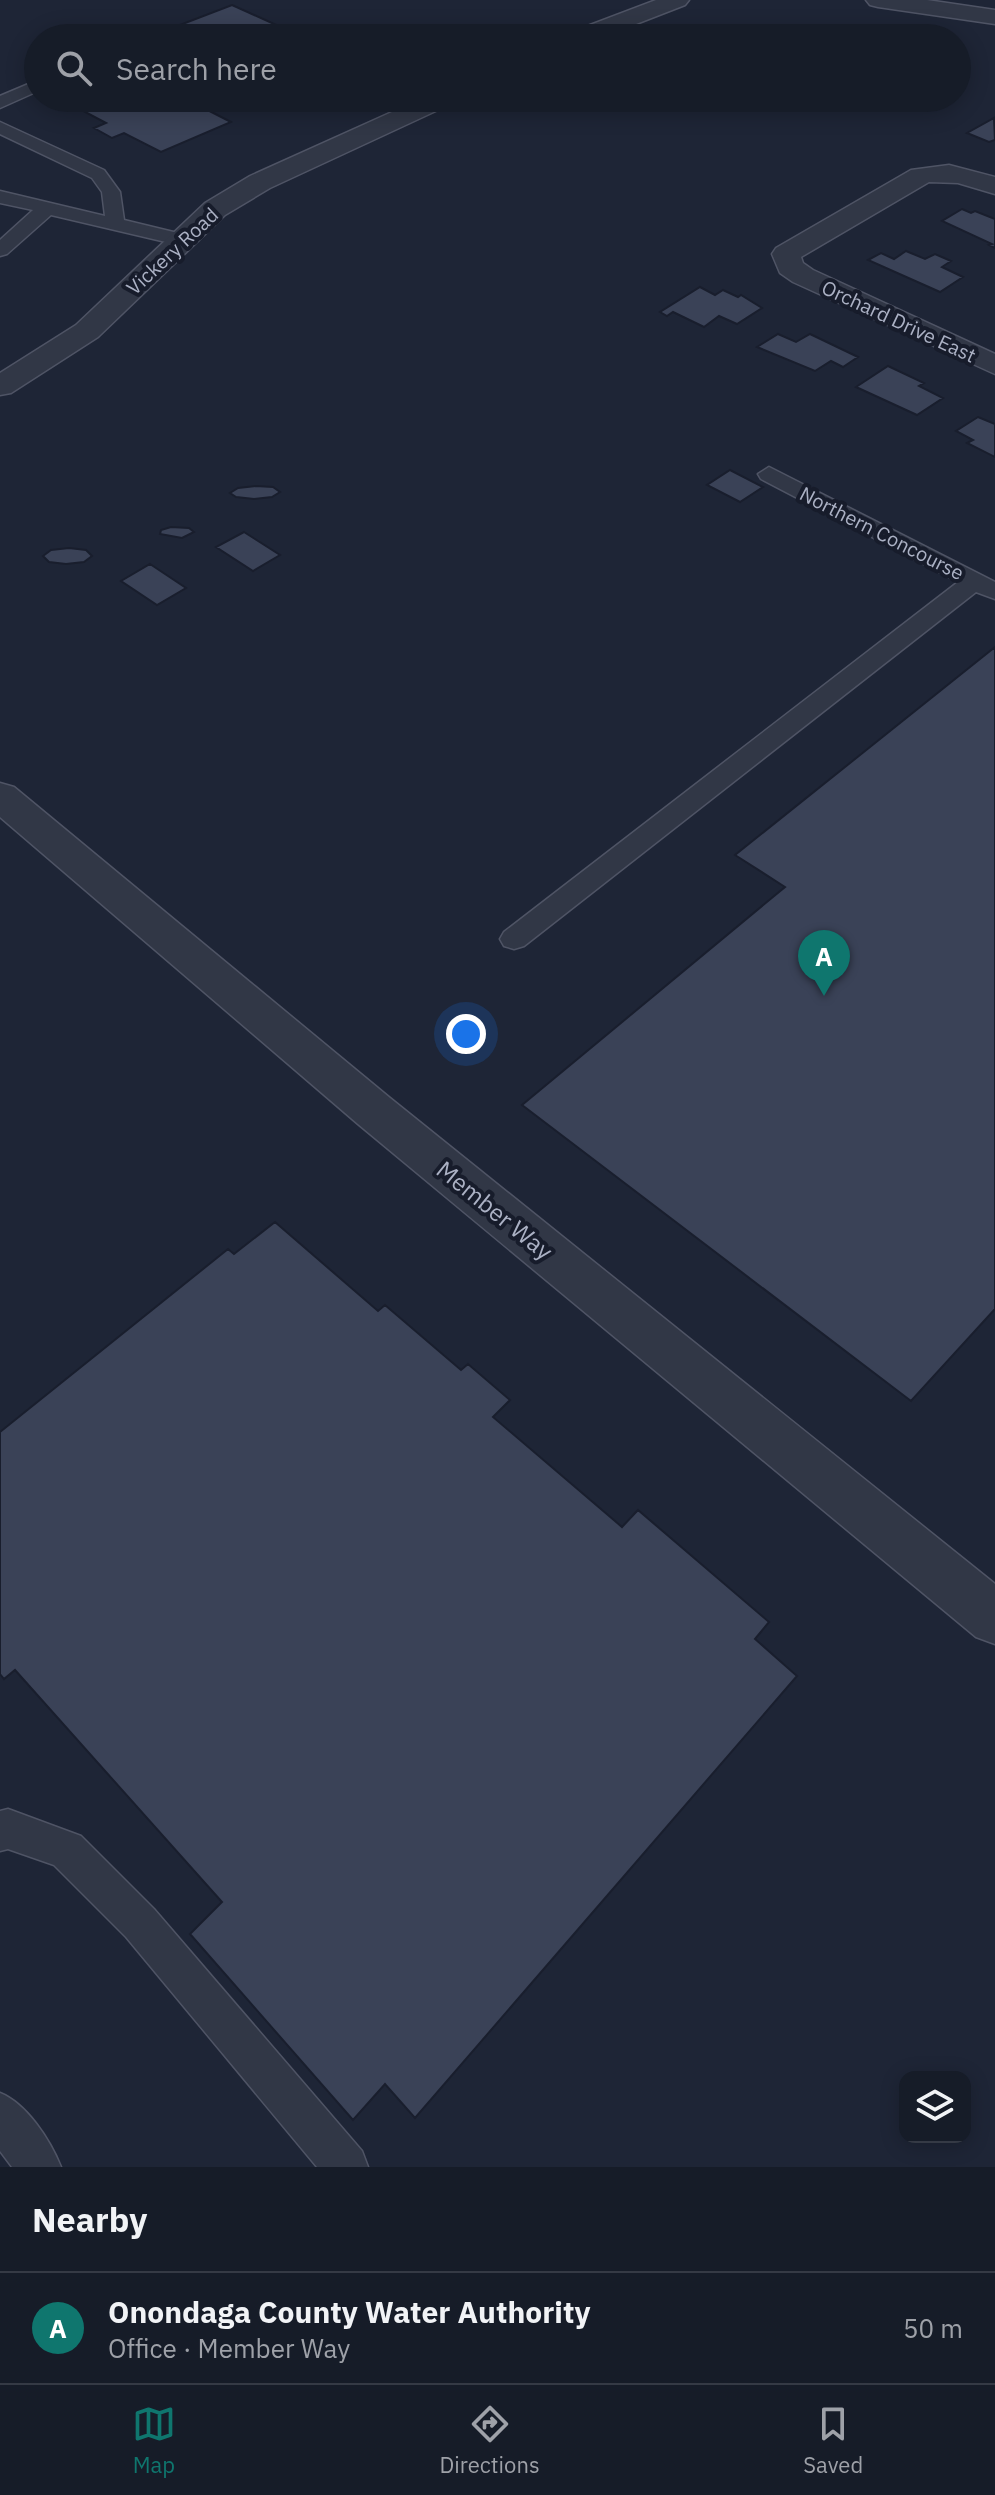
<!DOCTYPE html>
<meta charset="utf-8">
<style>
:root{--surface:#161c28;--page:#1f2530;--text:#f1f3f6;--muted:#9ea1a8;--line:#353a45;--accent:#0f766e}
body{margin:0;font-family:"IBM Plex Sans",sans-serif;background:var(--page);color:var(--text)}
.controls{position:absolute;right:24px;bottom:24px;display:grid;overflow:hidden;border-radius:16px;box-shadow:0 4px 20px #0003}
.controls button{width:72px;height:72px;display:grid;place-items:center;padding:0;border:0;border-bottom:2px solid var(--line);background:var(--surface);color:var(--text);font:40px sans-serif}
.you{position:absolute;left:466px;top:1034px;width:28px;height:28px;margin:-20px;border:6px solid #fff;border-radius:50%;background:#1a73e8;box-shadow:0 0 0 12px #1a73e833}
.badge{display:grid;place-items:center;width:52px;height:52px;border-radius:50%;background:var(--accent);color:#fff;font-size:26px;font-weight:700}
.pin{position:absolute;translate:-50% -66px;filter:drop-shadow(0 2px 4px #0008)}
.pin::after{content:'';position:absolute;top:42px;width:28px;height:24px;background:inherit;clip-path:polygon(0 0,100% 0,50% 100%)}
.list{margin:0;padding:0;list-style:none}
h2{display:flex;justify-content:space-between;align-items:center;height:104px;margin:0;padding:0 32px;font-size:34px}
h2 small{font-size:26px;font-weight:400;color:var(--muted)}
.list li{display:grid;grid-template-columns:52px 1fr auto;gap:24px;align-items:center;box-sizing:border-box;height:112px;padding:0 32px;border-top:2px solid var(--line)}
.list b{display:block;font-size:30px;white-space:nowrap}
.list p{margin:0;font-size:26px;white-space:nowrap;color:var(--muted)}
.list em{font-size:26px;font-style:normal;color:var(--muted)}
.icon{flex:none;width:44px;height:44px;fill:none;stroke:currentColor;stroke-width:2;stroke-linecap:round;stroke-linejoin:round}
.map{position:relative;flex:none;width:995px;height:2167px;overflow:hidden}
.search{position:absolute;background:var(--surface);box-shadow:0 4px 20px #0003;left:24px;right:24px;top:24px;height:88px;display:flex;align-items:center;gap:20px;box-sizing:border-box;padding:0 28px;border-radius:44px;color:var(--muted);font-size:30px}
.sheet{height:216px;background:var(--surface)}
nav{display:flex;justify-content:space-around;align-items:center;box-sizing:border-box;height:112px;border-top:2px solid var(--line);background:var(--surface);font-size:22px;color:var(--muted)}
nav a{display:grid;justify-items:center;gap:4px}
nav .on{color:var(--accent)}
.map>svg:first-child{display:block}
.building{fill:#3a4257;stroke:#191e2d;stroke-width:2}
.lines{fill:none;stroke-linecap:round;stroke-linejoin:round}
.lane-casing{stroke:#4f5465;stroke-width:3}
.street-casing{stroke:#4f5465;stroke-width:3}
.lane{fill:#313746;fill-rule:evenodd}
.street{fill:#313746;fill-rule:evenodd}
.labels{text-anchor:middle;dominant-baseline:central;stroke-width:8;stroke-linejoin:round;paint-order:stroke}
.far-street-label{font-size:20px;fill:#abb1c4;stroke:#171c2b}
.street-label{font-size:24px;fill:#abb1c4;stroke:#171c2b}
</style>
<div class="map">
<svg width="995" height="2167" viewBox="0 0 995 2167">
<rect width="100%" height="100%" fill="#1e2536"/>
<path class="building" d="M232,5L305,38H146Z
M85,98H193L188,100L231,122L161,152L124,133L112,138L94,128L106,123L70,104Z
M994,118L995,140L989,142L967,133Z
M962,209L971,213L975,211L995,219V248L989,245L992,244L942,221Z
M906,251L925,259L935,254L951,261L942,267L963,277L940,292L868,260L881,253L894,259Z
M700,287L715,295L723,290L738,297L741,295L762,308L737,324L719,316L704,327L673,312L667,316L660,312Z
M778,334L796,342L810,334L858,357L843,367L831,361L815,371L757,347Z
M888,366L924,383L919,386L943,398L917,415L856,387Z
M978,417L995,424V457L967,443L973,440L956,431Z
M730,470L763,487L740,502L707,485Z
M256,486L273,487L280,492L272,497L254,499L236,497L230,493L238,488Z
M171,527L189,528L194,532L182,538L160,534L161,530Z
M244,532L280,555L253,571L216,547Z
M69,548L86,550L92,556L84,562L66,564L49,562L43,556L51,550Z
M150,564L186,588L157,605L121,581Z
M995,647V1309L911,1401L522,1105L785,887L735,855Z
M275,1222L378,1311L385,1305L461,1370L468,1364L510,1400L493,1417L622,1527L638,1510L769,1622L755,1639L797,1676L415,2118L385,2084L353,2120L190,1934L222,1902L15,1670L4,1679L0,1674V1432L228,1249L234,1254Z"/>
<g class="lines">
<g class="lane-casing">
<path id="lane" d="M38,80V91L0,108V96Z
M0,122L104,170L120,192L124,220L190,236L193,240L183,246L51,215L7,254L0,256V240L33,210L0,203V191L105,216L102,192L92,178L0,134Z
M769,467L995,582V599L976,592L524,946L514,949L504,946L500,939L504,932L958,582L761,479L758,474Z
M8,1809L81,1836L154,1909L362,2151L368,2167H317L126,1937L54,1865L8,1849L0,1851V1811Z
M0,2093C27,2104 50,2140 61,2167H12L0,2151Z"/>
</g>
<g class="street-casing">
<path id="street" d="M656,0H689L685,5L600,38H566L569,33Z
M866,0H927L995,10V24L878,7L870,5Z
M423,98H457L453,103L270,188L225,215L98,337L11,393L0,395V373L76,325L205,203L250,176Z
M949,165L995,177V194L958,183L929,182L801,257L803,263L813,270L995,354V374L793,282L780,273L772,254L776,248L911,170Z
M0,783L14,787L390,1098L995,1584V1644L976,1637L358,1124L0,817Z"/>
</g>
<use href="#lane" class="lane"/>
<use href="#street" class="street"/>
</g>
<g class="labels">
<g class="far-street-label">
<text transform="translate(172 251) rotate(-43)">Vickery Road</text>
<text transform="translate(899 321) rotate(25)">Orchard Drive East</text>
<text transform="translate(882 533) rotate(27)">Northern Concourse</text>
</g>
<g class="street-label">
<text transform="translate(495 1210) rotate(39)">Member Way</text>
</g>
</g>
</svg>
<div class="controls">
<button><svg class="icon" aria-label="layers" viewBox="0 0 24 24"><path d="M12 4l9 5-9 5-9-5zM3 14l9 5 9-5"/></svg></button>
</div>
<div class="you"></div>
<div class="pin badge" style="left:824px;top:996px">A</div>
<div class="search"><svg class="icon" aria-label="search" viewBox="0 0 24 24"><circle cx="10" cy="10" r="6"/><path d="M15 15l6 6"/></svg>Search here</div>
</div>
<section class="sheet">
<h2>Nearby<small></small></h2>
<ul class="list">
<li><span class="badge">A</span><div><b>Onondaga County Water Authority</b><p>Office · Member Way</p></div><em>50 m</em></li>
</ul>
</section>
<nav>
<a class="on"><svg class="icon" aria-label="map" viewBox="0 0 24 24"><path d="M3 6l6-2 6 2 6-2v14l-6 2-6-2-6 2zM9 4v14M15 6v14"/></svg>Map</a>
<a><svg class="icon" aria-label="directions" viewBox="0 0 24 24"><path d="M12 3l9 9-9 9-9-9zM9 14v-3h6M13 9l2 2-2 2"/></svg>Directions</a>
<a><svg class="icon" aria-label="saved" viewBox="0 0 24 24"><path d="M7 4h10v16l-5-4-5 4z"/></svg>Saved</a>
</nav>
